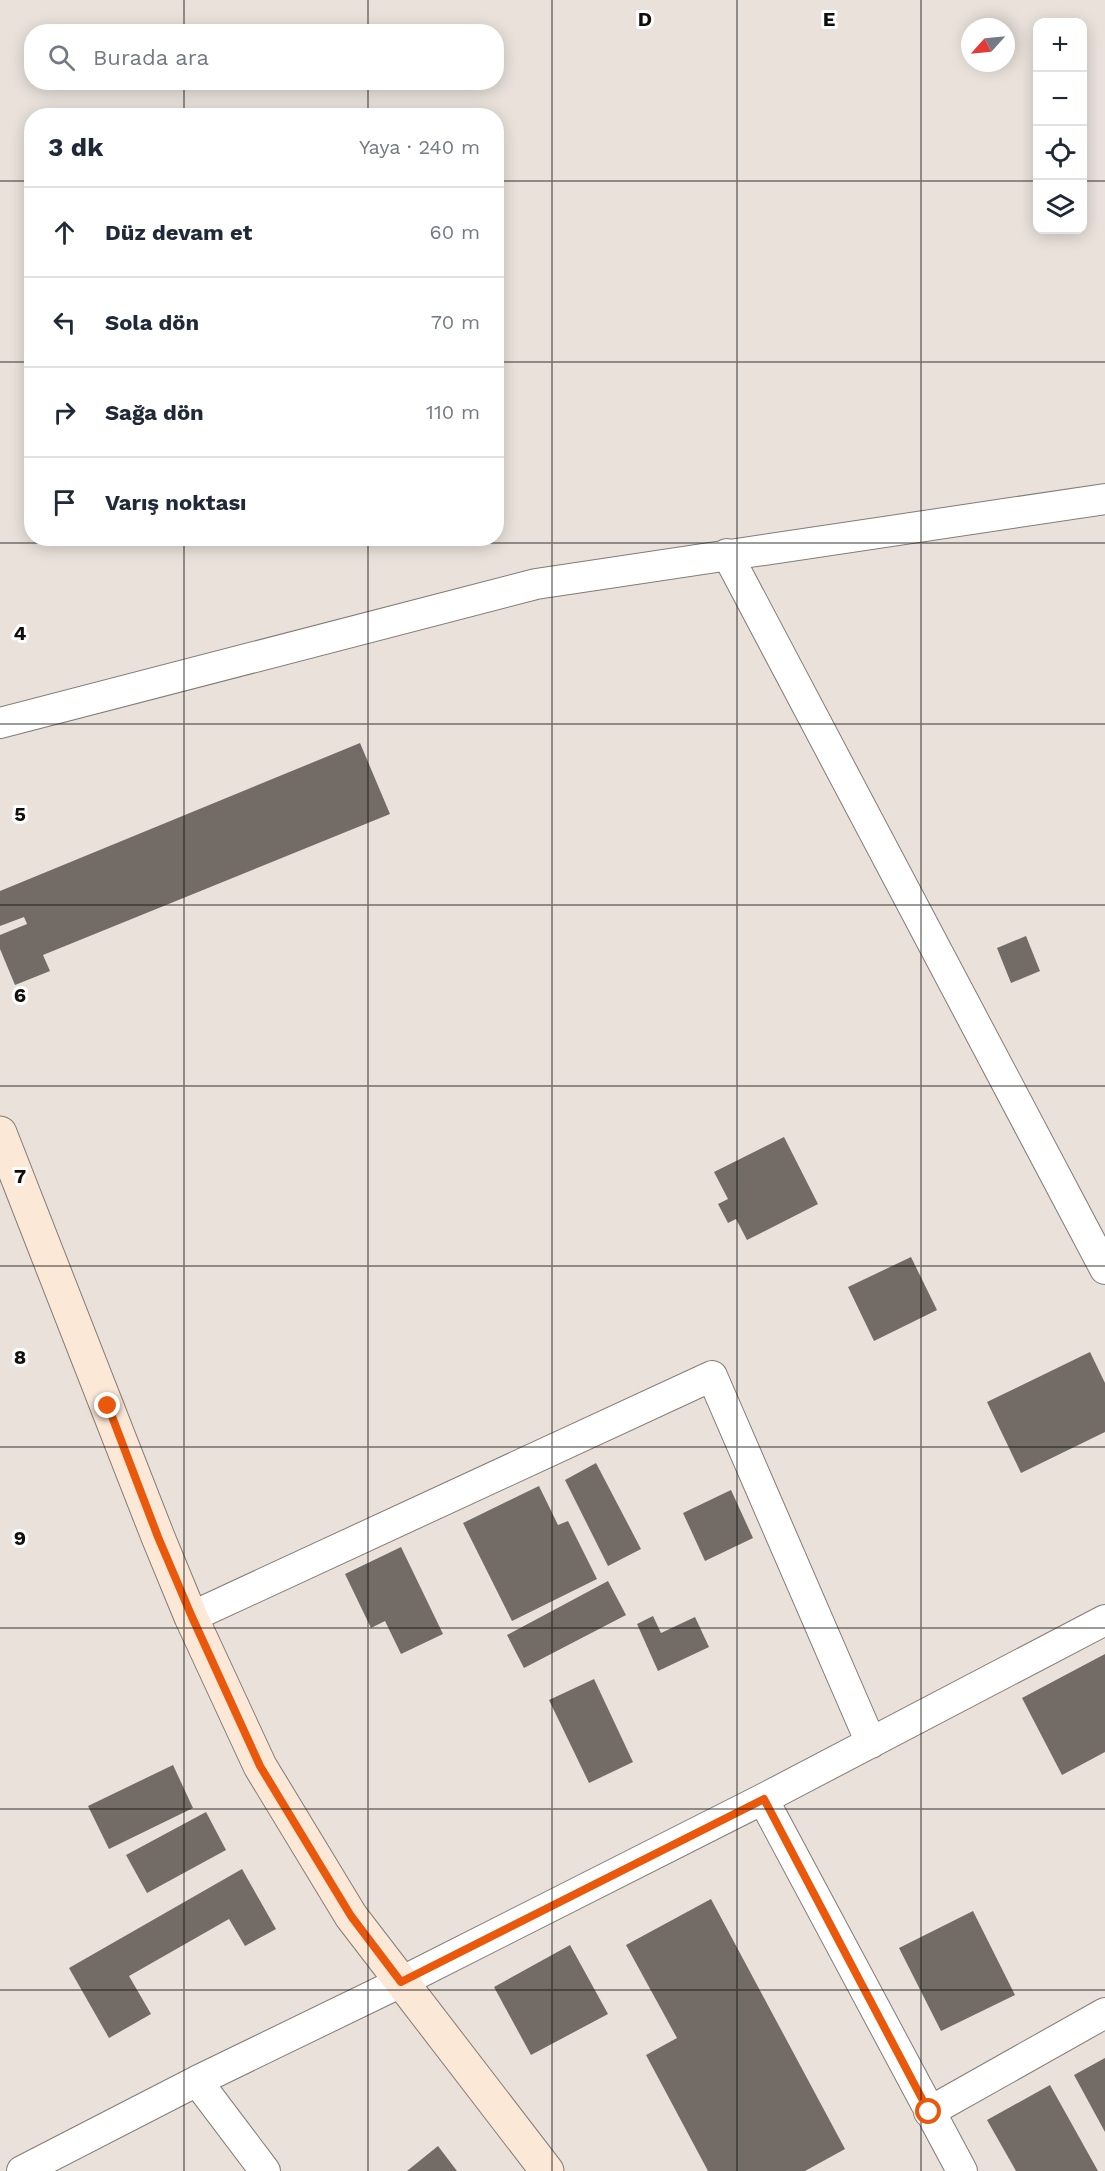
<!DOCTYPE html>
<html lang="tr">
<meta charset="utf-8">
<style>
:root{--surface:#fff;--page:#f2f2f3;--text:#1f2937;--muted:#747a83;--line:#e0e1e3}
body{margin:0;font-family:"Work Sans",sans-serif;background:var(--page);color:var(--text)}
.controls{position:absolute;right:18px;top:18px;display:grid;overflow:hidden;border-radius:12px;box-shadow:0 3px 15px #0003}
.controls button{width:54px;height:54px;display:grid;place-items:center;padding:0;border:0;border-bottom:2px solid var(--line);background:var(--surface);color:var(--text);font:30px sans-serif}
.compass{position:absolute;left:961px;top:18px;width:54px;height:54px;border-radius:50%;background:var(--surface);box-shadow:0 3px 15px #0003;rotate:243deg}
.stop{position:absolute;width:18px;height:18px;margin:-14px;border:4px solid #ea580c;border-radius:50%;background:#fff}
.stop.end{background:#ea580c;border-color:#fff;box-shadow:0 2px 6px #0008}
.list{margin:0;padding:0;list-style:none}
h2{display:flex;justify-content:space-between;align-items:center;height:78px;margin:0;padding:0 24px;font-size:26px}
h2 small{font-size:20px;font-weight:400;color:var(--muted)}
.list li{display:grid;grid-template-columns:39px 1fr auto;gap:18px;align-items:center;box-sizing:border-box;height:90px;padding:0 24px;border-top:2px solid var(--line)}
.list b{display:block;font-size:22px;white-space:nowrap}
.list em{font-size:20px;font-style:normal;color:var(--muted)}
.icon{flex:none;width:33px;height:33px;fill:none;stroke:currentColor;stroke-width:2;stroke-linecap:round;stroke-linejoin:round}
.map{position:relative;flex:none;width:1105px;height:2171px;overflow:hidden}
.search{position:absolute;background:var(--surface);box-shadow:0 3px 15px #0003;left:24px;top:24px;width:480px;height:66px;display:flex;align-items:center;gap:15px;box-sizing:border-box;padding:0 21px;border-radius:24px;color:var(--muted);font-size:22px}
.panel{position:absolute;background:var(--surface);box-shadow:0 3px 15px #0003;left:24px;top:108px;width:480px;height:438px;border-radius:24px}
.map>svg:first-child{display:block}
.building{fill:#736c66}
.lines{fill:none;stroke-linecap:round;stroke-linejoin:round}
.street-casing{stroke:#837b75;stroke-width:32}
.secondary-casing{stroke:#837b75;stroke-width:35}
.street{stroke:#fff;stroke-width:30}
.secondary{stroke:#fbe8d7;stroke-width:33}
.route{stroke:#ea580c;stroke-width:8}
.grid{fill:none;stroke:#110e0c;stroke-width:1.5;stroke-opacity:0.55}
.grid-label{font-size:20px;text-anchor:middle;font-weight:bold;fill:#110e0c;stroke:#fff;stroke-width:6;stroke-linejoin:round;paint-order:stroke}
</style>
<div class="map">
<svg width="1105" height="2171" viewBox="0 0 1105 2171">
<rect width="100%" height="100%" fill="#e9e1da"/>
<path class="building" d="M360,743L390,814L43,955L50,971L15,985L0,949V935L27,924L24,917L0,926V891Z
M1026,936L1040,971L1011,983L997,948Z
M784,1137L818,1204L747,1240L736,1219L728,1223L718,1204L728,1199L714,1172Z
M911,1257L937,1310L874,1341L848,1287Z
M1090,1352L1105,1383V1432L1021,1473L987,1402Z
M596,1463L641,1549L608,1566L565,1480Z
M539,1486L558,1525L568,1521L597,1579L512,1621L463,1523Z
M731,1490L753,1538L705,1561L683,1513Z
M401,1547L443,1634L401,1654L385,1621L371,1628L345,1574Z
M608,1581L626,1615L524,1668L507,1635Z
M653,1616L661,1633L695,1617L709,1647L658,1671L637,1624Z
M1105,1654V1752L1062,1775L1022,1698Z
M594,1679L633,1762L589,1783L549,1700Z
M173,1765L193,1808L109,1849L88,1806Z
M206,1812L226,1850L147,1893L126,1855Z
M242,1869L276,1929L245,1946L229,1919L129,1976L151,2014L109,2038L69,1968Z
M711,1899L845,2149L805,2171H708L646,2055L677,2038L626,1945Z
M973,1911L1015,1995L941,2031L899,1948Z
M570,1945L608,2014L531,2055L494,1987Z
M1105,2058V2132L1074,2075Z
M1050,2085L1098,2171H1016L987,2120Z
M438,2146L457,2171H407Z"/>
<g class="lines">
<g class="street-casing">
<path id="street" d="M727,554L1105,1269
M0,723L536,584L1105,499
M191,1617L712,1376L871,1743
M763,1799L962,2171
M197,2081L265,2171
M929,2112L1105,2013
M22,2171L197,2081L401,1982L763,1799L1105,1620"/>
</g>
<g class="secondary-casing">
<path id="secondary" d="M0,1133L158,1537L191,1617L260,1766L351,1916L547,2171"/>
</g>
<use href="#street" class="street"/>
<use href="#secondary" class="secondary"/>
</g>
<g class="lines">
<path class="route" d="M108,1406L158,1537L192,1617L260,1766L351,1916L401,1982L764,1799L929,2112"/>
</g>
<path class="grid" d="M184,0V32M368,0V32M552,0V2171M737,0V2171M921,0V2171M184,82V116M368,82V116M0,181H32M496,181H1038M1082,181H1105M0,362H32M496,362H1105M184,538V2171M368,538V2171M0,543H1105M0,724H1105M0,905H1105M0,1086H1105M0,1266H1105M0,1447H1105M0,1628H1105M0,1809H1105M0,1990H1105"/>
<g class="grid-label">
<text x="645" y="26">D</text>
<text x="829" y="26">E</text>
<text x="20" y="640">4</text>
<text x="20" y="821">5</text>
<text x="20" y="1002">6</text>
<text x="20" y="1183">7</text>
<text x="20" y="1364">8</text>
<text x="20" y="1545">9</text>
</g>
</svg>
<div class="controls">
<button>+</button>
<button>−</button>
<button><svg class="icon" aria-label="locate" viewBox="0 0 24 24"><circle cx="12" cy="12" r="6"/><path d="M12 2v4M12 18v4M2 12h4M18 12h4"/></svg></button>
<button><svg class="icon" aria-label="layers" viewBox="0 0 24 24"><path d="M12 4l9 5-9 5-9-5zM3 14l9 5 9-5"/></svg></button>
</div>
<svg class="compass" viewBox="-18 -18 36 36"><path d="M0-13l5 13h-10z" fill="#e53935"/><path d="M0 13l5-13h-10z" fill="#747a83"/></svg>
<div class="stop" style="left:929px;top:2112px"></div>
<div class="stop end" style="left:108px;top:1406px"></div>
<div class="search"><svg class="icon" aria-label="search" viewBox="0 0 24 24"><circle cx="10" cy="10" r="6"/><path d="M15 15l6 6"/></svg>Burada ara</div>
<section class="panel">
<h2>3 dk<small>Yaya · 240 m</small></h2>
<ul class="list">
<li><svg class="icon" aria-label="ahead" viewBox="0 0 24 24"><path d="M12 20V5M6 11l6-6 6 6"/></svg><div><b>Düz devam et</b></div><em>60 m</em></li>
<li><svg class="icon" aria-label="left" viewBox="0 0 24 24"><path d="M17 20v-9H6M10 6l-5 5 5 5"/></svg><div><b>Sola dön</b></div><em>70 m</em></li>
<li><svg class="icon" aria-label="right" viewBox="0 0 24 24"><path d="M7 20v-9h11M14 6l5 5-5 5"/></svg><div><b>Sağa dön</b></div><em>110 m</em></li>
<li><svg class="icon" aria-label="arrive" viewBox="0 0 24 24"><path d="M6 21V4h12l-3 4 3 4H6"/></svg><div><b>Varış noktası</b></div></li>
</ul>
</section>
</div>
